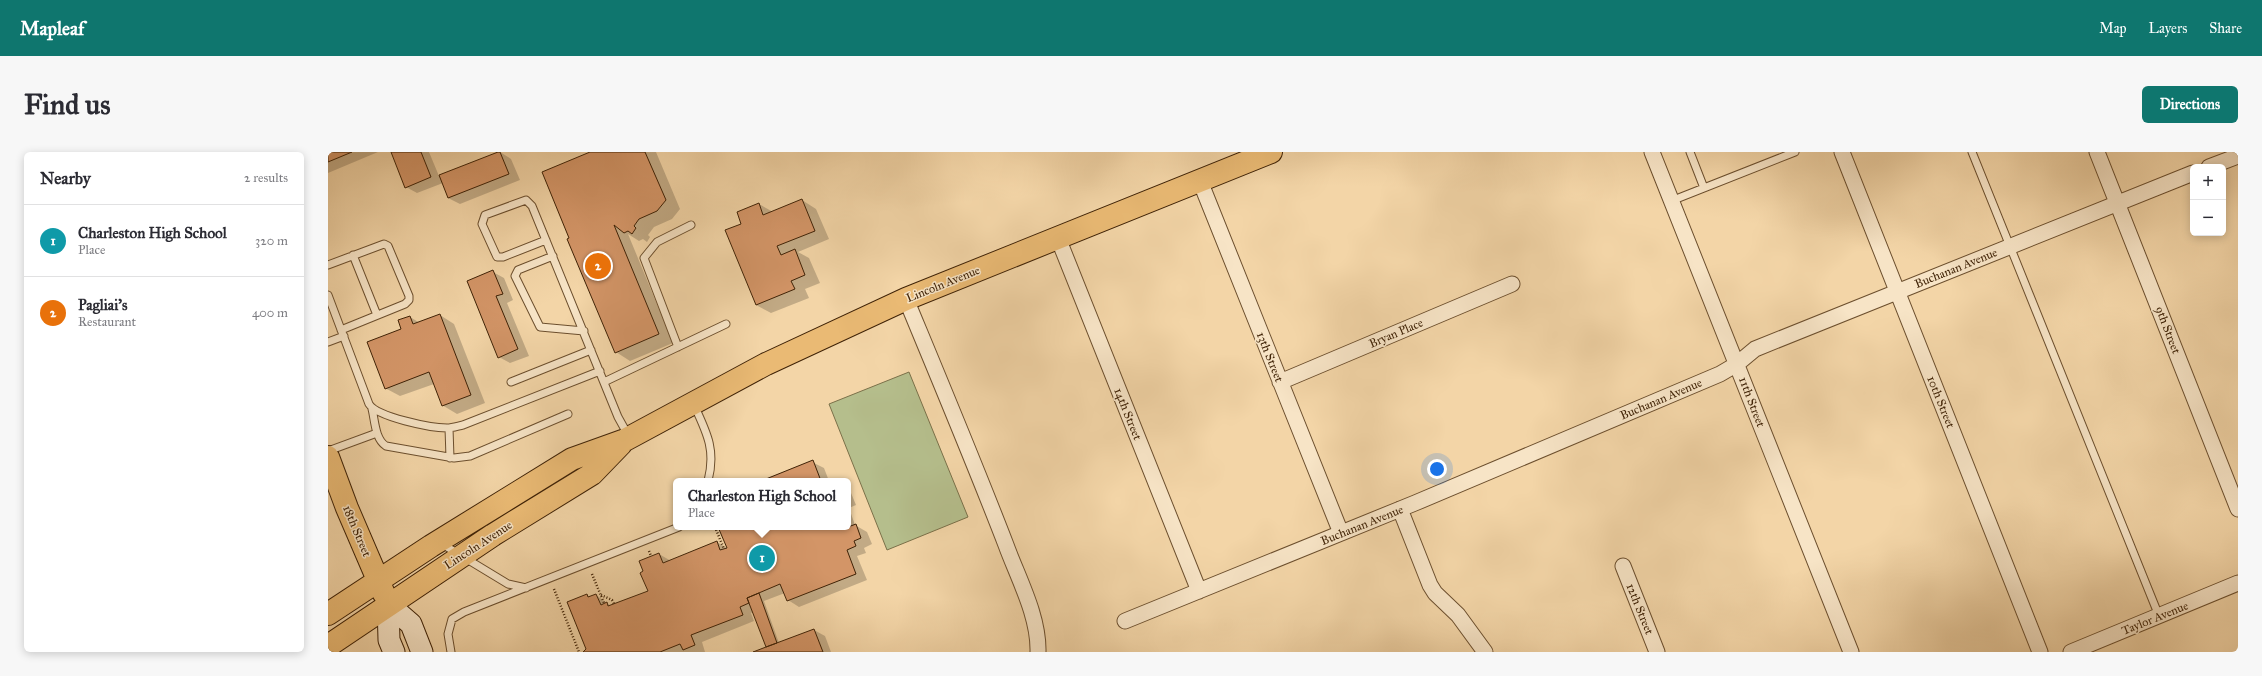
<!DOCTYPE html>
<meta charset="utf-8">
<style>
:root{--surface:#fff;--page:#f7f7f7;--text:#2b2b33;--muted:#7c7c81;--line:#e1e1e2;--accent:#0f766e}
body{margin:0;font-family:"IM FELL Great Primer",serif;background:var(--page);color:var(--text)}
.controls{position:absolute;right:12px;top:12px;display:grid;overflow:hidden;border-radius:6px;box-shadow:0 2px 10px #0003}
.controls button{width:36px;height:36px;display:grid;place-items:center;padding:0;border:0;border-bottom:1px solid var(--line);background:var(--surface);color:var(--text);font:20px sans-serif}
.you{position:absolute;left:1109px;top:317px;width:14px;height:14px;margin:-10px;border:3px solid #fff;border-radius:50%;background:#1a73e8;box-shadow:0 0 0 6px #1a73e833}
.badge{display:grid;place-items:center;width:26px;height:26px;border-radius:50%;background:var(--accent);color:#fff;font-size:13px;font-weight:700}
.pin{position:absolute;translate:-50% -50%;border:2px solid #fff;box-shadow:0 1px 4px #0006}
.popup{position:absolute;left:345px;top:326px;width:178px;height:52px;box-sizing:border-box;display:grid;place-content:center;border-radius:6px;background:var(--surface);filter:drop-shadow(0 1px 3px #0005);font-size:13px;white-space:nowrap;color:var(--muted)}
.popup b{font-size:15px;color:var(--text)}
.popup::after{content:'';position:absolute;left:50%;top:100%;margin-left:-8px;border:8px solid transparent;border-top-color:var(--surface)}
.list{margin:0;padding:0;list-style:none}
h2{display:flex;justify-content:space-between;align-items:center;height:52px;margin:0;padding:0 16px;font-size:17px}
h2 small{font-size:13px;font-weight:400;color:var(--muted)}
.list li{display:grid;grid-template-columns:26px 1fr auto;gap:12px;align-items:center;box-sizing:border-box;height:72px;padding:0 16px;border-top:1px solid var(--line)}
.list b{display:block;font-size:15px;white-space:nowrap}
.list p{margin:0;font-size:13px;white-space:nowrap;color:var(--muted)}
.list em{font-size:13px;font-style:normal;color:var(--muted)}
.map{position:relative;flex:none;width:1910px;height:500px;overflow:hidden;border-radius:6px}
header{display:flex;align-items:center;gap:24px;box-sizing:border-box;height:56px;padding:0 20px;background:var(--accent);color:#fff}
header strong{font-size:19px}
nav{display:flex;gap:22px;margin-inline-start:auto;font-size:14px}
.intro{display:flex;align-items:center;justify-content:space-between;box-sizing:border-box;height:96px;padding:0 24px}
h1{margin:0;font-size:28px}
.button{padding:10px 18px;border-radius:6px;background:var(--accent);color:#fff;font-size:14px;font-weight:700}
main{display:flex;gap:24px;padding:0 24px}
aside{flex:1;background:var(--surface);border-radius:6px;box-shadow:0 2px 10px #0003}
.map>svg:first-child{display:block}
.garden{fill:#b5be8c;stroke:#7a7049}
.shadow{fill:#0003}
.building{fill:#d39567;stroke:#3f2206}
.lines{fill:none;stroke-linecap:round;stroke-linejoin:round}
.service-casing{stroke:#6c4f2e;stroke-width:9}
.minor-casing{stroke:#6c4f2e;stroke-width:17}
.secondary-casing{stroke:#3f2206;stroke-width:23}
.primary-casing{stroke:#3f2206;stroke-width:24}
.path{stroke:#3f2206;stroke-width:2.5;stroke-dasharray:1 2;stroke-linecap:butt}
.service{stroke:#f7e4c6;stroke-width:7}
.minor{stroke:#f7e4c6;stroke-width:15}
.secondary{stroke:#f7e4c6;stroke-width:21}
.primary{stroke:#eaba74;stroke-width:22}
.labels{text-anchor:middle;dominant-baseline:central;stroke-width:3;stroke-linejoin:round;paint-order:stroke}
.street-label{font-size:12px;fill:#3f2206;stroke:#f7e4c6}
</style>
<header>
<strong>Mapleaf</strong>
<nav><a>Map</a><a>Layers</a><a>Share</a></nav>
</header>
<div class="intro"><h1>Find us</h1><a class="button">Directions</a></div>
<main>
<aside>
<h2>Nearby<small>2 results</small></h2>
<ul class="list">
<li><span class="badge" style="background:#0f9aa8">1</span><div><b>Charleston High School</b><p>Place</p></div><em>320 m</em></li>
<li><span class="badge" style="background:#e8710a">2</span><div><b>Pagliai's</b><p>Restaurant</p></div><em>400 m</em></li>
</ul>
</aside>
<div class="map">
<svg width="1910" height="500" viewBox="0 0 1910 500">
<rect width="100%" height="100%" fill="#f3d5a7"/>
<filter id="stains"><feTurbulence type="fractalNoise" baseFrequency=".005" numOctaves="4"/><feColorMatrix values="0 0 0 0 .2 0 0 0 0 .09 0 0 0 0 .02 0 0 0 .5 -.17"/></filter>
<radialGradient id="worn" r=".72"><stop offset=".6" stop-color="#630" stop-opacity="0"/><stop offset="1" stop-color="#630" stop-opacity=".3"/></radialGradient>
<path class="garden" d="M581,220L640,365L559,398L501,252Z"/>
<path class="shadow" d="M0,0H50L0,21Z
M64,0H101L111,24L172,0L183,7L192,28L132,52L120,46L115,31L89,41L78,35Z
M265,0H328L352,57L344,67L326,75L320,83L322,85L319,90L315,87L311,89L300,82L345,191L302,209L288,200L243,86Z
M474,48L488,57L501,87L470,100L481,106L492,131L477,137L481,146L443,161L428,153L415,72L431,52L445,60Z
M165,120L176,126L185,148L179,151L201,204L182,211L171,205Z
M112,163L126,172L157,251L129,262L114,253L106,232L72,244L57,236L74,178L82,165L92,171Z
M484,310L496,316L501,329H436Z
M520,339L523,341L528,353L521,356L527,373L539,380L544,392L536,396L538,401L529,404L539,428L471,455L460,448L457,441L436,449L451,491L486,478L497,484L503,500H428L441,495L426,460L423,461L426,469L374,490L377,500H256L259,498V443L262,445L268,443L283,454L321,439L331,402L343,409L389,390L400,397L391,375H520Z"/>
<path class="building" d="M0,0H24L0,10Z
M63,0H93L103,25L77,36Z
M170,0H172L181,22L120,46L111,23Z
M262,0H317L338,48L329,59L311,67L306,74L308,76L304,82L300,79L296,81L286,73L331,182L287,201L239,87L241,86L214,20Z
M474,47L487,79L449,94L453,103L467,97L477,123L463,129L467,137L428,153L397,78L413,72L409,60L431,51L435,63Z
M165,118L175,142L168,144L190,197L170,206L139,129Z
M112,162L143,243L114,254L101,220L57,237L39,190L73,177L70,168L82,164L85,172Z
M485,308L493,329H433Z
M528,372L533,386L526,389L528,394L519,398L528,422L459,449L452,432L419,446L421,451L412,455L415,463L363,483L367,493L355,498L352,492L332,500H255L258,497L239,450L259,442L260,445L268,442L273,453L279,450L280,454L320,439L312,421L315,419L311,409L331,401L335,411L389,389L392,398L399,396L390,375H520Z
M431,441L449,491L438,495L419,446Z
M486,477L495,500H425L438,495Z"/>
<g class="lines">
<g class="service-casing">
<path id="service" d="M1362,0L1376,36
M1644,0L1831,464
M1343,49L1467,0
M218,88L175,105H169L154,72L157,63L198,48L204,54L290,265L300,283
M25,103L49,163
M225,104L190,118L187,124L212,175L256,179
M0,113L56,92L60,94L81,144V148L77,152L13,178
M0,143L41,252C49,265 103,276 119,276C124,276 130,274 135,273L272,219
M0,190L16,184
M350,195L316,106L329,90L363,73
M183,230L263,198
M276,230L398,172
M366,253C379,281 388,298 380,329
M44,257C47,269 47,287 58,294L126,306L142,304L240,262
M121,276L122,306
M0,299L49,281
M114,392L180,432L198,436
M123,500L120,482L124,467L136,460L351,375"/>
</g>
<g class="minor-casing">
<path id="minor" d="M1324,0L1523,500
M1514,0L1712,500
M1769,0L1910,357
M1881,15L1910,4
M872,29L1013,381
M730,86L871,439
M578,147C612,229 646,310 678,393C690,426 711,464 710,500
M952,230L1184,132
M1072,357L1102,433L1107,441L1130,463L1157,500
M1295,414L1329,500
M797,469L1087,351L1392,222L1409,212L1427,197L1865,21
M1743,500L1910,431"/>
</g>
<g class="secondary-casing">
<path id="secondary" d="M60,452L83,472L94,500
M60,452L61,488L66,500"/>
</g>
<g class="primary-casing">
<path id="primary" d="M0,305L19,356L56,442
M0,462L103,394L244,307L297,288L438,212L578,147L943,0
M0,494L165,383L264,322L293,292"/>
</g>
<path class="path" d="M387,375L396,397
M321,399L323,404
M264,422L276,451
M226,437L251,500
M273,443L284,448L286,452"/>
<use href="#service" class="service"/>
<use href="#minor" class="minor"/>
<use href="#secondary" class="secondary"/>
<use href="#primary" class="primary"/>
</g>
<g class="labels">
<g class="street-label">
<text transform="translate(1628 116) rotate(-22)">Buchanan Avenue</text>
<text transform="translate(615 132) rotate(-22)">Lincoln Avenue</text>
<text transform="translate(1840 178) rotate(69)">9th Street</text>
<text transform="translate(1068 181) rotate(-23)">Bryan Place</text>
<text transform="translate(942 205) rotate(68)">13th Street</text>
<text transform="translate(1333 247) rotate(-23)">Buchanan Avenue</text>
<text transform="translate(1424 250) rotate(69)">11th Street</text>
<text transform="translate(1613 250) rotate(68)">10th Street</text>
<text transform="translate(800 262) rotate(68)">14th Street</text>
<text transform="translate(1034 373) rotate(-22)">Buchanan Avenue</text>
<text transform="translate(29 379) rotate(67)">18th Street</text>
<text transform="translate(150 393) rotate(-33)">Lincoln Avenue</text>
<text transform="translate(1312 457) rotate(68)">12th Street</text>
<text transform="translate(1827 466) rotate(-22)">Taylor Avenue</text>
</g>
</g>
<rect width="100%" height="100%" filter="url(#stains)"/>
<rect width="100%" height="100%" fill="url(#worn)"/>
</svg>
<div class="controls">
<button>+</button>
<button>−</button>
</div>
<div class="you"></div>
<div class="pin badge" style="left:434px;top:406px;background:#0f9aa8">1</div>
<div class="popup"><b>Charleston High School</b>Place</div>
<div class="pin badge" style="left:270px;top:114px;background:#e8710a">2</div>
</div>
</main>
